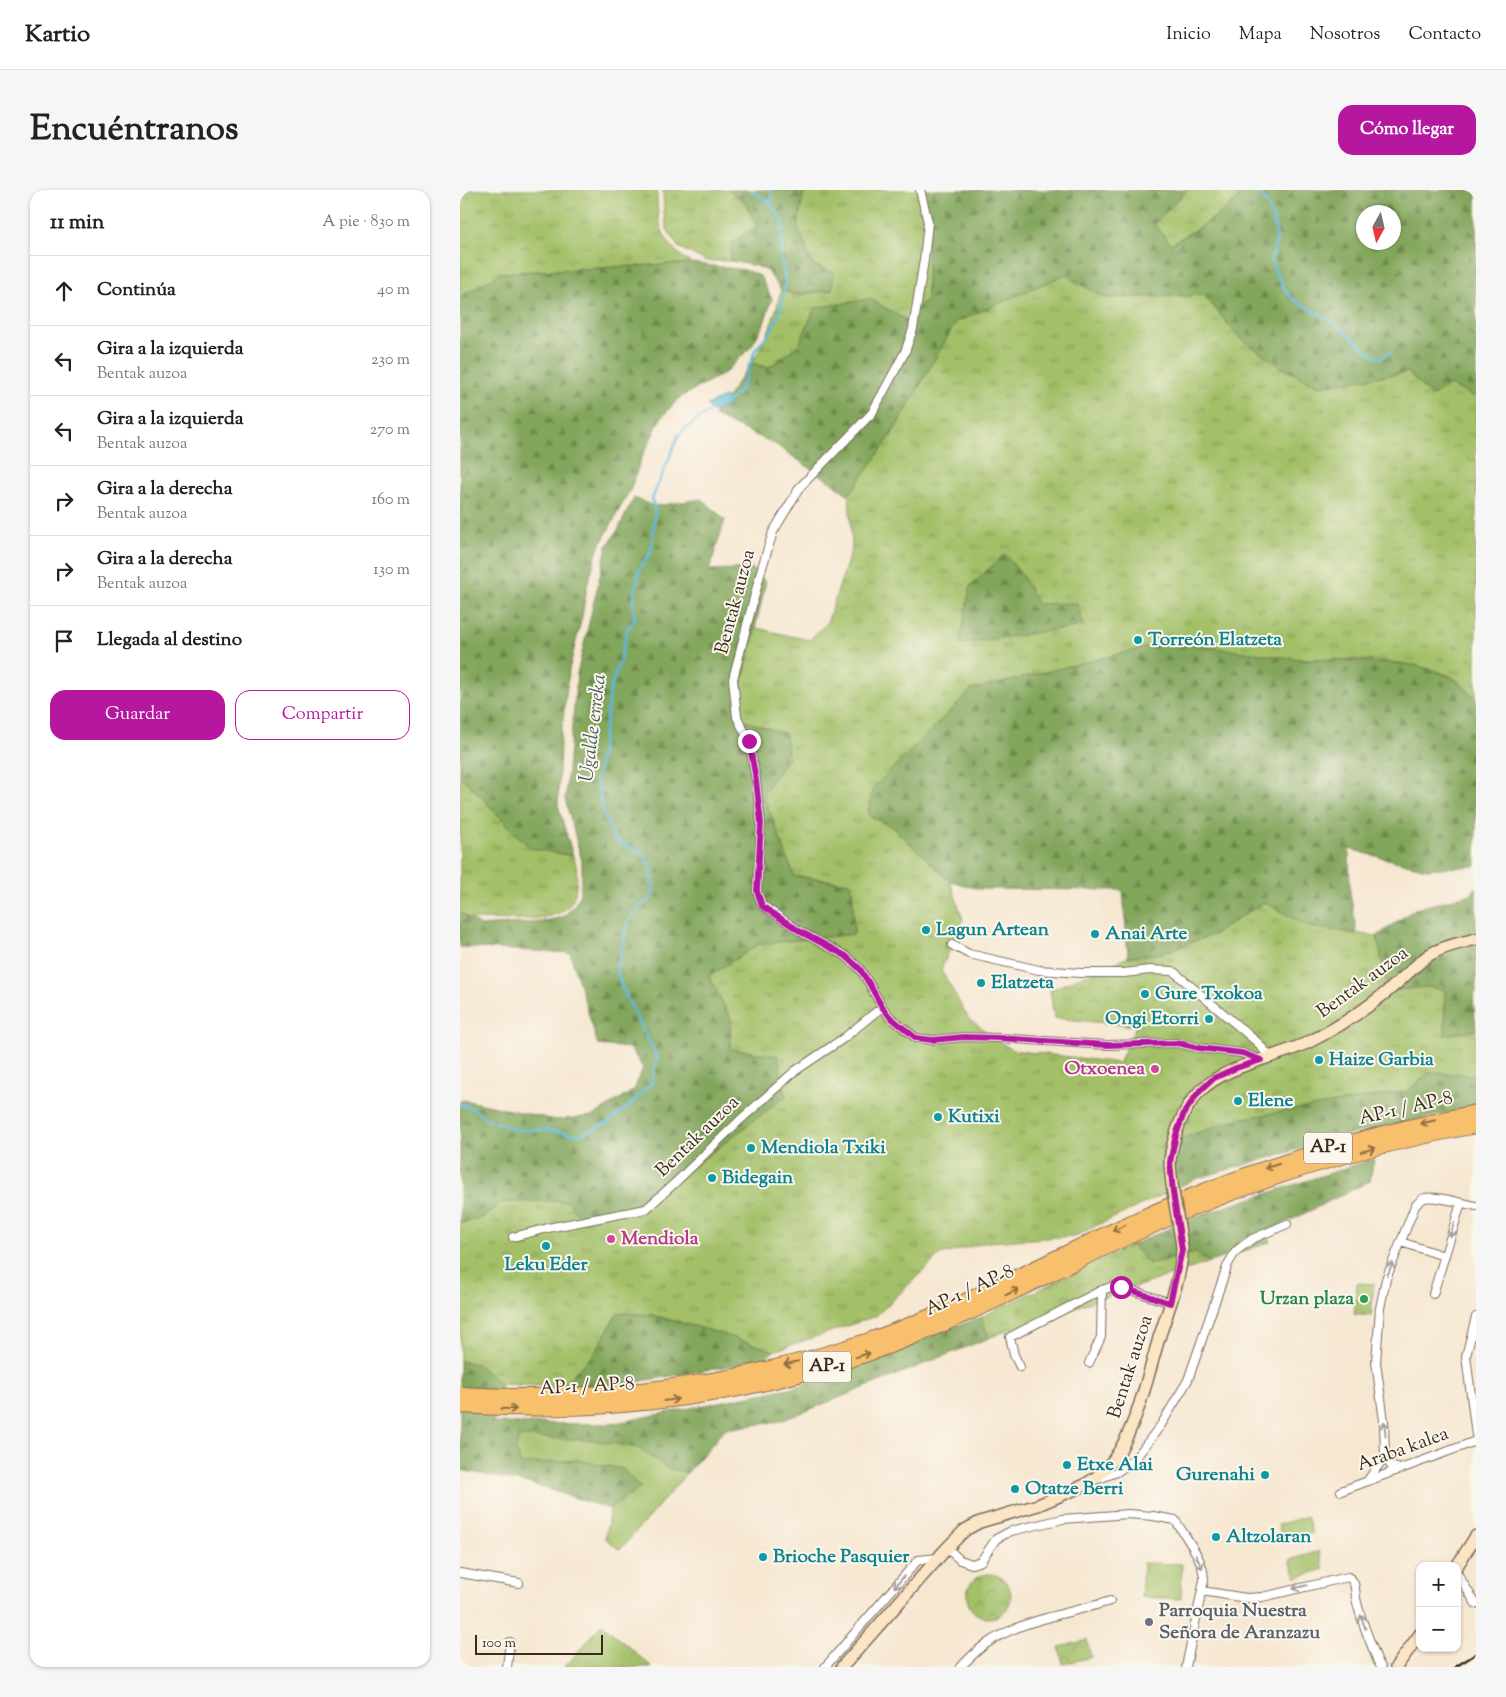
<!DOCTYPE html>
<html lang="es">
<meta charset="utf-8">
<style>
:root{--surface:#fff;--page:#f6f6f6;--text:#222;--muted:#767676;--line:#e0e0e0;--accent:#b5179e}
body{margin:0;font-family:"Sorts Mill Goudy",serif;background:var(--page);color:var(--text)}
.controls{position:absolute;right:15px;bottom:15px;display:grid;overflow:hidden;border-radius:10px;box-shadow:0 1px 4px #0004}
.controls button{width:45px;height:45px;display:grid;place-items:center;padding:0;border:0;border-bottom:1px solid var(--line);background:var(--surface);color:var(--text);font:25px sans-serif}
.compass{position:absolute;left:896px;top:15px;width:45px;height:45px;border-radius:50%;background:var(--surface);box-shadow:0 1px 4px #0004;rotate:188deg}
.scale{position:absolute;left:15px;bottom:12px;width:128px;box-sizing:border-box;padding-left:5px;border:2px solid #3b2a1e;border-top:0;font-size:14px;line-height:18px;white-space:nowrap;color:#3b2a1e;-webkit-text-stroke:4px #fbf7ec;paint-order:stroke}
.stop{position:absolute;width:15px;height:15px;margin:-11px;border:4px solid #b5179e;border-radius:50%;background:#fff}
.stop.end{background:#b5179e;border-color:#fff;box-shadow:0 1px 5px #0008}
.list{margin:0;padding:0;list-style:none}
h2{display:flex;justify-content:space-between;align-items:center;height:65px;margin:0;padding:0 20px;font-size:21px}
h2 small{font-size:16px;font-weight:400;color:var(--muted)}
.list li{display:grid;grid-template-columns:32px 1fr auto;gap:15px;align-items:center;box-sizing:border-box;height:70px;padding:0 20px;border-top:1px solid var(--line)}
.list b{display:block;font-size:19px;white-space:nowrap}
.list p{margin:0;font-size:16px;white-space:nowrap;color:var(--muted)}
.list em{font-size:16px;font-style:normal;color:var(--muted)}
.actions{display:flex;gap:10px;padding:15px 20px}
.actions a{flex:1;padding:11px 0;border:1px solid var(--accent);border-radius:15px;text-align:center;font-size:18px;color:var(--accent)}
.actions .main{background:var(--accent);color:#fff}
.icon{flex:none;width:28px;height:28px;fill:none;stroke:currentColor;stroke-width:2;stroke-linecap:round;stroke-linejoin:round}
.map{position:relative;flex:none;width:1016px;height:1477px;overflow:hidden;border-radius:15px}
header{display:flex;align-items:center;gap:30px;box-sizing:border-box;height:70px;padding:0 25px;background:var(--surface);border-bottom:1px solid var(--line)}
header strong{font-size:24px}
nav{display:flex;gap:28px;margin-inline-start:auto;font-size:18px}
.intro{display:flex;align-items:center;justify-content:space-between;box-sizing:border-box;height:120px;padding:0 30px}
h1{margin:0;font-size:35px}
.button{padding:12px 22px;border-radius:15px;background:var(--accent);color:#fff;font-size:18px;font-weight:700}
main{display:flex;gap:30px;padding:0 30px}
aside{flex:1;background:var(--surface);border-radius:15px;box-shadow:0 1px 4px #0004}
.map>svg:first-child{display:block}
.grass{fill:url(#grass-tufts);stroke:#6f7542}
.forest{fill:url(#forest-firs);stroke:#5e683d;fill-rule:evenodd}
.park{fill:url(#park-crowns);stroke:#6f7542}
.garden{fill:#a3c067;stroke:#6f7542}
.water{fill:url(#water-waves);stroke:#4c717c}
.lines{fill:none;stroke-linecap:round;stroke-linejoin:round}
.stream{stroke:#5cb8da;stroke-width:2.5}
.street-casing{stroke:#7c6c5d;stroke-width:10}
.secondary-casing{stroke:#7c6c5d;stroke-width:14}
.highway-casing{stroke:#7c6c5d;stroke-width:16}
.street{stroke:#fff;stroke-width:8}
.secondary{stroke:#fce5c4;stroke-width:11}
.highway{stroke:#f8bf6c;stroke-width:14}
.rail{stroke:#3b2a1e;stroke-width:2.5}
.secondary-bridge-casing{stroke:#7c6c5d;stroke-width:14;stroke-linecap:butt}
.secondary-bridge{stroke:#fce5c4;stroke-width:11}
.oneway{stroke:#906d41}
.oneway2{stroke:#a79f9a}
.route{stroke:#b5179e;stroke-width:6}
.culture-dot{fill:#0f9aa8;stroke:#fbf7ec;stroke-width:2}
.hotel-dot{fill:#d1479c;stroke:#fbf7ec;stroke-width:2}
.leisure-dot{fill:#2e9e5b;stroke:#fbf7ec;stroke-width:2}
.worship-dot{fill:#6b7280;stroke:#fbf7ec;stroke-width:2}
.labels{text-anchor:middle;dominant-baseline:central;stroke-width:4;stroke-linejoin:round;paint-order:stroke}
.shield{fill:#fbf7ec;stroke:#75685c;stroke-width:1}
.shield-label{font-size:18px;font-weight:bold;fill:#3b2a1e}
.street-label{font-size:19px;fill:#3b2a1e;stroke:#fbf7ec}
.culture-label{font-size:19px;font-weight:bold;fill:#0d838f;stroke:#fbf7ec;text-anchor:start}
.hotel-label{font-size:19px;font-weight:bold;fill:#b23c85;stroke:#fbf7ec;text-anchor:end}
.leisure-label{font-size:19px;font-weight:bold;fill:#27864d;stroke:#fbf7ec;text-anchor:end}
.worship-label{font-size:19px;font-weight:bold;fill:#5b616d;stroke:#fbf7ec;text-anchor:start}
.water-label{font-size:20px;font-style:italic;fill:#475c60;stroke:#fbf7ec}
</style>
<header>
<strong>Kartio</strong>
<nav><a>Inicio</a><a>Mapa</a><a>Nosotros</a><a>Contacto</a></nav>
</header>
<div class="intro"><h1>Encuéntranos</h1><a class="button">Cómo llegar</a></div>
<main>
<aside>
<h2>11 min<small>A pie · 830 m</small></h2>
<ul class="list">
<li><svg class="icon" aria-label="ahead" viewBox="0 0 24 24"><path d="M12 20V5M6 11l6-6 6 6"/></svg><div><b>Continúa</b></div><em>40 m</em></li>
<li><svg class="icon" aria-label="left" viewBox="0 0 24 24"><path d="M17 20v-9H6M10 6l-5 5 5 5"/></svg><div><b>Gira a la izquierda</b><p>Bentak auzoa</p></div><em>230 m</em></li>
<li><svg class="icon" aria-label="left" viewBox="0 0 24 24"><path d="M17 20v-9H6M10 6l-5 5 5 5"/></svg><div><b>Gira a la izquierda</b><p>Bentak auzoa</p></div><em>270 m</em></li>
<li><svg class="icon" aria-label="right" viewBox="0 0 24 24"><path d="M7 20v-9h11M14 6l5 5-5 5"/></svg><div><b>Gira a la derecha</b><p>Bentak auzoa</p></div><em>160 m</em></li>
<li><svg class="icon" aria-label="right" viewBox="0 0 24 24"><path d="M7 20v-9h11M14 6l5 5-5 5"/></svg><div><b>Gira a la derecha</b><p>Bentak auzoa</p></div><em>130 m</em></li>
<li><svg class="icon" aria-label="arrive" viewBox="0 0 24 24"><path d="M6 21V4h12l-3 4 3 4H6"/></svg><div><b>Llegada al destino</b></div></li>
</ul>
<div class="actions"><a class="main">Guardar</a><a>Compartir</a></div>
</aside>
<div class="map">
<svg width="1016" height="1477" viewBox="0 0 1016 1477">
<defs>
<pattern id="grass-tufts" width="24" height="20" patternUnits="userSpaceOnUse" patternTransform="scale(1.25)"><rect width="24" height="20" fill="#a3c067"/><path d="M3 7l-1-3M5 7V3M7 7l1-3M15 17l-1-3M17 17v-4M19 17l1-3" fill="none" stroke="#869c54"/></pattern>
<pattern id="forest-firs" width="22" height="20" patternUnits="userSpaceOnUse" patternTransform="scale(1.25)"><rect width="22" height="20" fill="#82a65c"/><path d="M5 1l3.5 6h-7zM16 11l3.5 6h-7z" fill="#6c874b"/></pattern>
<pattern id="park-crowns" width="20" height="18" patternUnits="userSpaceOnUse" patternTransform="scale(1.25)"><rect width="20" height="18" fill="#a3c067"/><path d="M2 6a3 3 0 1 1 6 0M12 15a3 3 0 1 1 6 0" fill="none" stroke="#869c54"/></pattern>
<pattern id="water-waves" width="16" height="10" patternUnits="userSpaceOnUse" patternTransform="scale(1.25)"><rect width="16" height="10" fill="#5cb8da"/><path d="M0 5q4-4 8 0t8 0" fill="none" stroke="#4d96b0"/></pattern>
</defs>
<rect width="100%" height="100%" fill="#fbf7ec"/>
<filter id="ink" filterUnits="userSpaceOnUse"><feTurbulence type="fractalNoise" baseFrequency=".02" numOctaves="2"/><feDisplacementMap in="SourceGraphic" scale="10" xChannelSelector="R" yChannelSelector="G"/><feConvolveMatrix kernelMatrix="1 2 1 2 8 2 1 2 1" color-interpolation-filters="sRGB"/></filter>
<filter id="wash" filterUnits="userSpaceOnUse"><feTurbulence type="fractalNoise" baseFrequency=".0096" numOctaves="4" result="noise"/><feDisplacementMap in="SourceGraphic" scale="20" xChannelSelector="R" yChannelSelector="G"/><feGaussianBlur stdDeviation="1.12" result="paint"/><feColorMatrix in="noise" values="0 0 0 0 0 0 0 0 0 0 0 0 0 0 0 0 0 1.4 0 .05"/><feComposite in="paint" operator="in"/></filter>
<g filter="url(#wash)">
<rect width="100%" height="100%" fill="#f6e7d1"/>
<path class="grass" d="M0,0H197C196,33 202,54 231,73L41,83L0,107Z
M203,0H269L285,12L297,36L271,54L270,71H246L218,57L207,39L204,24Z
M343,0H460L468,32L467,108L446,130L410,109L355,118L339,155L308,178L291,173C307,150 315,127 321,100L335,105L371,101L373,83L352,76L337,37Z
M728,0H783C772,21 731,42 711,54L694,34Z
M604,85L646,108L744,105L778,146L859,196L948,182L971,206L990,195L1016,207V508C1008,501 999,490 990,486C946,467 886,470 839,469L511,500L413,598L408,625L434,638L490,691L503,729L481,780L509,829L552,860L659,873L676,836L594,828L590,800L668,767L701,763L755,744L804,712L849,737L917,746L928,801L968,797L985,800V845L1016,840V885L969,883L948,901L902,909L702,955L706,1003L615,1046L527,1052L480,1065L416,1126L314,1161L252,1141L192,1125L158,1122L134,1164L100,1197L41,1194L17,1174L0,1171V1033L24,1027L41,1012L108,1011L318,866L270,859L271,829L248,786L299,754L394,744L392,693L334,686L303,604L328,568L273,527L296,438L349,450L367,433L392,358L389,305L431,246L496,132Z
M0,585L70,658L113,666C118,676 117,686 116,697C115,706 113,714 104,720C87,733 31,729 9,729L0,722Z
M672,1055L689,1074L735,1063L750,1072L550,1139L529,1148L521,1127Z"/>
<path class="forest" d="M269,0H344L338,36L352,75L374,82L372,100L336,104L321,100L307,81L297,76L270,71L271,54L297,36L285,12Z
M460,0H728L694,34L711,54C732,42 772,21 783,0H1016V207L990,195L971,206L948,182L859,196L820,177L778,146L744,105L646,108L604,85L496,132L431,246L389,305L315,254L254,226L291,173L308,178L339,155L355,118L410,109L446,130L467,108L468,32ZM904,22H934V52H904Z
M231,73L285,80L300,86L312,109L303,136L291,157L266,182L219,208L201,228L181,269L171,298L138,359L127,396L122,427L109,480L100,555L98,615L113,666L70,658L0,585V107L41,83Z
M174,308L194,316L242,309L265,330L249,380L292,378L306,392L274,527L326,544L328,568L303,604L334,686L392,694L394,744L299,754L249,786L271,829L270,859L318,866L326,906L185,1014L121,1030L108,1011L41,1012L24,1027L0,1033V911L4,910L96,930L133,926L174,900L183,878L170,858L138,855L110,763L0,757V722L20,736L80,732L103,727L113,717L119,708L122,686V671L105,609L117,484L147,356L158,340Z
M545,364L563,387L578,414L617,413L623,436L500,454L510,396Z
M708,452L839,469L884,470L956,475L992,487L1016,508V676L966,679L889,659L890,702L897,743L849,737L804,712L755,744L701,763L668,767L663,700L519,699L490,691L434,638L408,625L413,598L511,500Z
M1016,697V802L1013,807L1016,840L985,845V800L968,797L928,801L917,746L955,719L1012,704Z
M969,883L1016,885V917L895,943L735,989L706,1003L702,955L777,929L948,901Z
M914,969L910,991L807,1042L811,1052L750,1072L735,1063L689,1074L672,1055L734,1027Z
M158,1123L192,1125L252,1141L314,1161L303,1170L165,1194L100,1197L134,1164Z
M521,1127L529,1148L321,1231L265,1239L227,1283L207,1278L178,1258L130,1250L59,1247L61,1274L118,1270L163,1279L181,1299L150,1319L68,1293L0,1280V1171L17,1174L41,1194L33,1233L151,1234L339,1196Z"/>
<path class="park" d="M507 1406a22 22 0 1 1 44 0a22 22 0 1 1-44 0Z
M627,1450L631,1467L603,1474L599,1457Z"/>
<path class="garden" d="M897,1093L914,1094L911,1126L894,1124Z
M59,1247L130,1250L178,1258L207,1278L227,1283L160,1360L145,1348L150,1319L181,1298L163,1279L118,1270L61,1274L56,1260Z
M847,1326L852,1343L824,1352L818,1335Z
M859,1361L864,1379L836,1388L830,1370Z
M683,1373L722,1374L721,1409L681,1407Z
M142,1434L192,1477H105Z"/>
<path class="water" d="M264,207L269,210L270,214L253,223L247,215Z"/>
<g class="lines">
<path class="stream" d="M801,0V4L808,15L813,29L817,49L811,71C816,82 821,96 829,105C839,116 860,123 872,131C889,143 902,162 921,168L932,161
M310,13L311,0
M266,212C284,201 283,194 289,175L291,173L295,160L311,141L319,124L323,109L325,91L321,68L323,31L310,13L291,0
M0,914L13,919L29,930L56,940H87L119,945L147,933L167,918L191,894L197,867L161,796L157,780L167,735L177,718L190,710L194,695L189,674L182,663L155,651L142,618L137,589L151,496L159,474L168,437L175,429L173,413L179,380L191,362L195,321L192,309L219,244L238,229L253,219"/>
</g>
</g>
<g filter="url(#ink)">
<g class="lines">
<g class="street-casing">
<path id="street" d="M460,0L468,32L464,70L453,139L445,162L412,223L340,297L313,342L301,381L273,489L277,527L289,551L296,590L301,633L297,701L302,715L341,742L386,766L400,779L410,795L422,817L430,827L456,848L472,850L504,847L539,848L647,855L718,853L739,858L782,863L800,870
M492,755L509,764L579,780L620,783H664L690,780L713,781L797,852L811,868
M53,1047L88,1038L186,1019L217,991L280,930L335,881L384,848L422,817
M941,1052L984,1066
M973,1104L1001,1013
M1016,1127L1006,1166L1016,1245
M629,1173L641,1147L642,1100
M560,1177L554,1165L550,1147L642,1100L654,1096L661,1097L711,1113
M940,1279L931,1276L925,1266L924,1231L916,1172L920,1118L926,1089L955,1016C958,1013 961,1009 965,1008C974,1005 1005,1014 1016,1016
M638,1289L657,1282L667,1275L678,1265L701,1235L728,1190L768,1074L776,1061L792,1049L827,1034
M908,1290L925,1266
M881,1301L1016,1251
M487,1358L500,1370L512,1374L521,1371L536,1349L551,1341L603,1329L668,1324L693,1326L715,1330C726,1348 744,1369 744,1390L726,1477
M0,1383L59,1393
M997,1383L1016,1414
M742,1401L786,1408L802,1407L888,1387C896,1391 895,1400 896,1408C900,1429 910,1451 918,1472L921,1477
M47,1477L50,1452
M365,1477L458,1370L478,1368
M500,1477C509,1469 517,1460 526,1454C562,1429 609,1424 650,1411"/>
</g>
<g class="secondary-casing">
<path id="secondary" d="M713,1002C712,992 710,981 710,971C713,947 722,920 739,902C767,874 814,869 849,852C877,838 905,820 929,800C943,789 955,775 969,765C983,756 1001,753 1016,749
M997,1376L1016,1346
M382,1477L487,1358L505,1340L520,1332L578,1315L625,1295C638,1287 652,1274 660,1260C679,1226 688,1186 699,1148C707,1123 722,1086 722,1059C722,1052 720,1044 719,1037
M936,1477L960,1444"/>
</g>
<g class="highway-casing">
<path id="highway" d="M0,1204C138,1212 275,1195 406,1151C516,1113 617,1053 724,1009C818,970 916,942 1016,922
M0,1216C140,1225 279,1209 411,1163C521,1124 622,1065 729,1020C821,982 918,954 1016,936"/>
</g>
<use href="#street" class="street"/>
<use href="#secondary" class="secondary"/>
<use href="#highway" class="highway"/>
<path class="rail" d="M995,1477L1016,1464"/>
<g class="secondary-bridge-casing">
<path id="secondary-bridge" d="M713,1002L719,1037"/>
</g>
<use href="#secondary-bridge" class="secondary-bridge"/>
</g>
<defs><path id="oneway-shaft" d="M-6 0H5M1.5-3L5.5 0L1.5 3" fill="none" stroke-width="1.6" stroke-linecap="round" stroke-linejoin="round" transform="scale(1.25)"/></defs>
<g class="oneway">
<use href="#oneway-shaft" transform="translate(968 932) rotate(167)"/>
<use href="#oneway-shaft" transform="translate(908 960) rotate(-15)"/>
<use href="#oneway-shaft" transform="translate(812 976) rotate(162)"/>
<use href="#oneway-shaft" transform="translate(659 1038) rotate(156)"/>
<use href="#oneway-shaft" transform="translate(552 1102) rotate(-26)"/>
<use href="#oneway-shaft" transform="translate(403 1165) rotate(-18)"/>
<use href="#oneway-shaft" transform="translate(331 1173) rotate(166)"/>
<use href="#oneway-shaft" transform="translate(211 1210) rotate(-8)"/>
<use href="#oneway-shaft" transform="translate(49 1219) rotate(1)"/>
</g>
<g class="oneway2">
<use href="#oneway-shaft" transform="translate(992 1040) rotate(107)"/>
<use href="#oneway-shaft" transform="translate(930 1079) rotate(-68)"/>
<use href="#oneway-shaft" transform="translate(925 1239) rotate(-94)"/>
<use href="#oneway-shaft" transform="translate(739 1372) rotate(64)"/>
<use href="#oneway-shaft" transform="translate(439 1392) rotate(131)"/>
<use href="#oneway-shaft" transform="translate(840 1397) rotate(167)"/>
<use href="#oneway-shaft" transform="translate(903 1432) rotate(-110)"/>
</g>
</g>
<g class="lines" filter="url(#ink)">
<path class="route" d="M289,551L296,590L301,633L297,701L302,716L341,742L386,766L400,779L410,795L422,817L430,827L456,848L472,850L504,847L539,848L647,855L718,853L739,858L782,863L801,870L776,878L754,888L738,903L724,923L716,945L710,972L713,1002L722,1060L710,1113L661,1097"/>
</g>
<g class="culture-dot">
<circle cx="678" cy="450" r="5"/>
<circle cx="466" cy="740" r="5"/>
<circle cx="635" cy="744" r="5"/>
<circle cx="521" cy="793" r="5"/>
<circle cx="685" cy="804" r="5"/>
<circle cx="749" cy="829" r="5"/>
<circle cx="859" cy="870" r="5"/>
<circle cx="778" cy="911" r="5"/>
<circle cx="478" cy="927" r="5"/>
<circle cx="291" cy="958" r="5"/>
<circle cx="252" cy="988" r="5"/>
<circle cx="86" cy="1056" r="5"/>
<circle cx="607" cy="1275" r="5"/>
<circle cx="805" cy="1285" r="5"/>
<circle cx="555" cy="1299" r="5"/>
<circle cx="756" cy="1347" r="5"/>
<circle cx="303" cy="1367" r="5"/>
</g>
<g class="hotel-dot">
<circle cx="695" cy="879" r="5"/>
<circle cx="151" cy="1049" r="5"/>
</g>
<circle class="leisure-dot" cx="904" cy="1109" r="5"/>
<circle class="worship-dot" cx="689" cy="1432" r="5"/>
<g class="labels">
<g class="shield">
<rect x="844" y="942.5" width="48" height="31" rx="4"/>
<rect x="343" y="1161.5" width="48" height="31" rx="4"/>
</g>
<g class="shield-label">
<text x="868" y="958">AP-1</text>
<text x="367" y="1177">AP-1</text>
</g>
<g class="street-label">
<text transform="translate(276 412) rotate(-75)">Bentak auzoa</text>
<text transform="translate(903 793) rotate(-36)">Bentak auzoa</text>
<text transform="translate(946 919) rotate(-13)">AP-1 / AP-8</text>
<text transform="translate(238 947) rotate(-44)">Bentak auzoa</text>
<text transform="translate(510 1101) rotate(-25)">AP-1 / AP-8</text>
<text transform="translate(671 1177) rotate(-72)">Bentak auzoa</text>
<text transform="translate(127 1197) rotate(-3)">AP-1 / AP-8</text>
<text transform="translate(943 1260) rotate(-20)">Araba kalea</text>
</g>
<g class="culture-label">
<text x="688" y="450">Torreón Elatzeta</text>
<text x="476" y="740">Lagun Artean</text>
<text x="645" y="744">Anai Arte</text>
<text x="531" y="793">Elatzeta</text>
<text x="695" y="804">Gure Txokoa</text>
<text x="739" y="829" text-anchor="end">Ongi Etorri</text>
<text x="869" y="870">Haize Garbia</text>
<text x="788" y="911">Elene</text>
<text x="488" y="927">Kutixi</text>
<text x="301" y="958">Mendiola Txiki</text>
<text x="262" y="988">Bidegain</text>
<text x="86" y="1075" text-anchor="middle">Leku Eder</text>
<text x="617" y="1275">Etxe Alai</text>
<text x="795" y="1285" text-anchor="end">Gurenahi</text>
<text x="565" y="1299">Otatze Berri</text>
<text x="766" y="1347">Altzolaran</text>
<text x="313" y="1367">Brioche Pasquier</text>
</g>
<g class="hotel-label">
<text x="685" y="879">Otxoenea</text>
<text x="161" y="1049" text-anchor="start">Mendiola</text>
</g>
<g class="leisure-label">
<text x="894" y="1109">Urzan plaza</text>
</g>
<g class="worship-label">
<text x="699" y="1421">Parroquia Nuestra<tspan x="699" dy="22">Señora de Aranzazu</tspan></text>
</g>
<g class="water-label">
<text transform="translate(134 538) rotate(-83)">Ugalde erreka</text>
</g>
</g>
</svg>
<div class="controls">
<button>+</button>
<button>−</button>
</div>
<svg class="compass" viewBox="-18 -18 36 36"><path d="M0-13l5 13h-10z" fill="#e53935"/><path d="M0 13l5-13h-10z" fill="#767676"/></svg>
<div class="scale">100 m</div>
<div class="stop" style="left:661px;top:1097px"></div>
<div class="stop end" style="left:289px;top:551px"></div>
</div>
</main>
